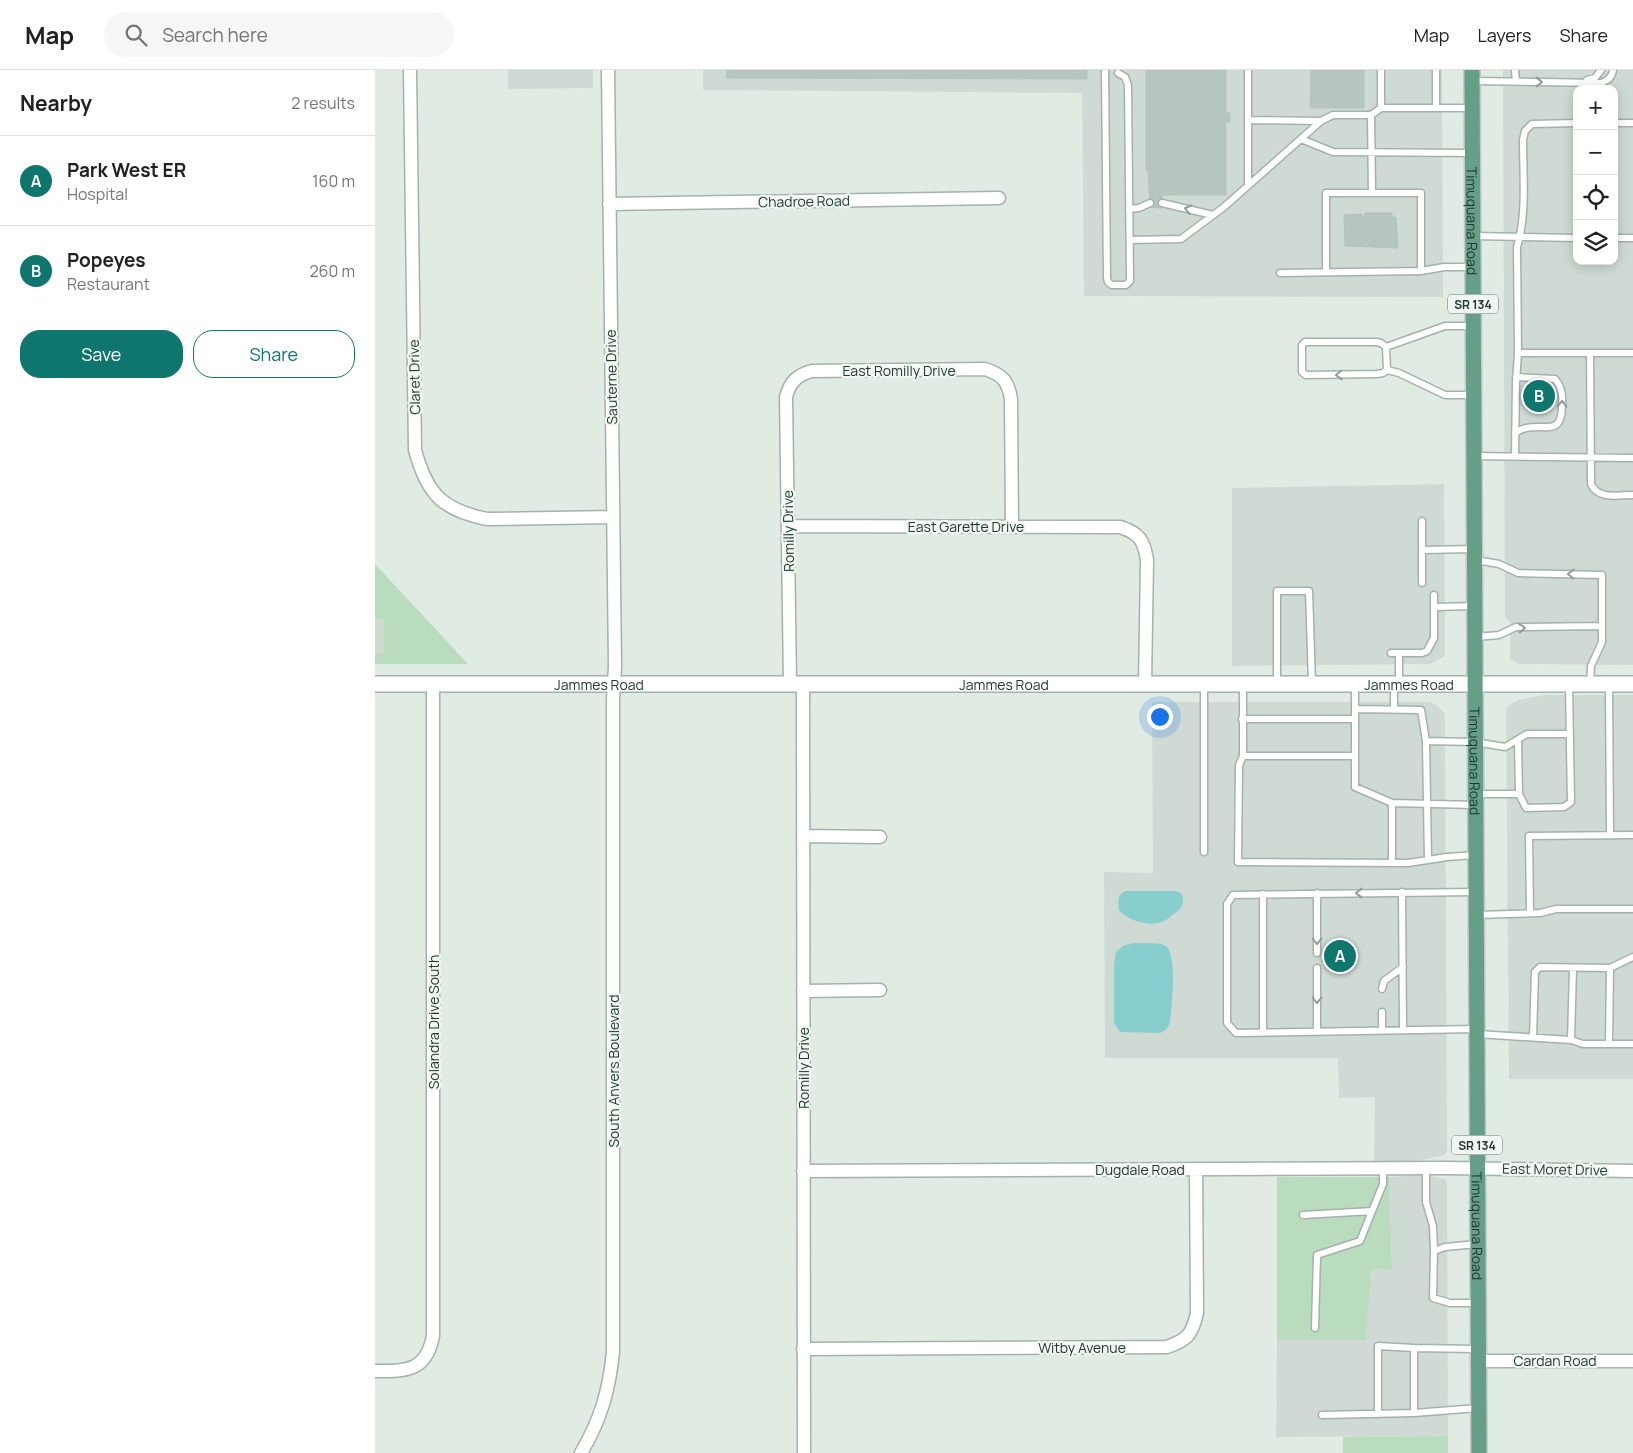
<!DOCTYPE html>
<meta charset="utf-8">
<style>
:root{--surface:#fff;--page:#f6f6f6;--text:#202124;--muted:#757577;--line:#e0e0e0;--accent:#0f766e}
body{margin:0;font-family:Manrope,sans-serif;background:var(--page);color:var(--text)}
.controls{position:absolute;right:15px;top:15px;display:grid;overflow:hidden;border-radius:10px;box-shadow:0 2px 12px #0003}
.controls button{width:45px;height:45px;display:grid;place-items:center;padding:0;border:0;border-bottom:1px solid var(--line);background:var(--surface);color:var(--text);font:25px sans-serif}
.you{position:absolute;left:784px;top:646px;width:18px;height:18px;margin:-12px;border:4px solid #fff;border-radius:50%;background:#1a73e8;box-shadow:0 0 0 8px #1a73e833}
.badge{display:grid;place-items:center;width:32px;height:32px;border-radius:50%;background:var(--accent);color:#fff;font-size:16px;font-weight:700}
.pin{position:absolute;translate:-50% -50%;border:2px solid #fff;box-shadow:0 1px 5px #0006}
.list{margin:0;padding:0;list-style:none}
h2{display:flex;justify-content:space-between;align-items:center;height:65px;margin:0;padding:0 20px;font-size:21px}
h2 small{font-size:16px;font-weight:400;color:var(--muted)}
.list li{display:grid;grid-template-columns:32px 1fr auto;gap:15px;align-items:center;box-sizing:border-box;height:90px;padding:0 20px;border-top:1px solid var(--line)}
.list b{display:block;font-size:19px;white-space:nowrap}
.list p{margin:0;font-size:16px;white-space:nowrap;color:var(--muted)}
.list em{font-size:16px;font-style:normal;color:var(--muted)}
.actions{display:flex;gap:10px;padding:15px 20px}
.actions a{flex:1;padding:11px 0;border:1px solid var(--accent);border-radius:20px;text-align:center;font-size:18px;color:var(--accent)}
.actions .main{background:var(--accent);color:#fff}
.icon{flex:none;width:28px;height:28px;fill:none;stroke:currentColor;stroke-width:2;stroke-linecap:round;stroke-linejoin:round}
.map{position:relative;flex:none;width:1258px;height:1383px;overflow:hidden}
header{display:flex;align-items:center;gap:30px;box-sizing:border-box;height:70px;padding:0 25px;background:var(--surface);border-bottom:1px solid var(--line)}
header strong{font-size:24px}
nav{display:flex;gap:28px;margin-inline-start:auto;font-size:18px}
.search{width:350px;height:45px;background:var(--page);display:flex;align-items:center;gap:12px;box-sizing:border-box;padding:0 18px;border-radius:28px;color:var(--muted);font-size:19px}
main{display:flex}
aside{flex:1;background:var(--surface)}
.map>svg:first-child{display:block}
.built{fill:#cedad3;fill-rule:evenodd}
.green{fill:#b9dbbe}
.water{fill:#89cecf}
.building{fill:#b6c5bd;stroke:#b3c4ba}
.lines{fill:none;stroke-linecap:round;stroke-linejoin:round}
.service-casing{stroke:#a3b2aa;stroke-width:9}
.minor-casing{stroke:#a3b2aa;stroke-width:15}
.tertiary-casing{stroke:#a3b2aa;stroke-width:18}
.primary-casing{stroke:#c1c8c5;stroke-width:18}
.service{stroke:#fff;stroke-width:6}
.minor{stroke:#fff;stroke-width:12}
.tertiary{stroke:#fff;stroke-width:15}
.primary{stroke:#669f88;stroke-width:15}
.oneway{stroke:#909c98}
.labels{text-anchor:middle;dominant-baseline:central;stroke-width:4.5;stroke-linejoin:round;paint-order:stroke}
.shield{fill:#f0f7f3;stroke:#5f736a;stroke-width:1}
.shield-label{font-size:12px;font-weight:bold;fill:#213a30}
.street-label{font-size:14px;fill:#213a30;stroke:#f0f7f3}
</style>
<header>
<strong>Map</strong>
<div class="search"><svg class="icon" aria-label="search" viewBox="0 0 24 24"><circle cx="10" cy="10" r="6"/><path d="M15 15l6 6"/></svg>Search here</div>
<nav><a>Map</a><a>Layers</a><a>Share</a></nav>
</header>
<main>
<aside>
<h2>Nearby<small>2 results</small></h2>
<ul class="list">
<li><span class="badge">A</span><div><b>Park West ER</b><p>Hospital</p></div><em>160 m</em></li>
<li><span class="badge">B</span><div><b>Popeyes</b><p>Restaurant</p></div><em>260 m</em></li>
</ul>
<div class="actions"><a class="main">Save</a><a>Share</a></div>
</aside>
<div class="map">
<svg width="1258" height="1383" viewBox="0 0 1258 1383">
<rect width="100%" height="100%" fill="#e0ebe4"/>
<path class="built" d="M133,0H218V18L133,19Z
M328,0H1067L1068,227L709,226L707,23L328,20Z
M1128,0H1258V595L1144,594L1135,589V552L1130,547ZM1202,19H1239V191H1202Z
M1069,414L1070,586L1055,594L857,596V418Z
M0,549H9V584H0Z
M1169,625H1258V1009H1134L1131,638L1143,630Z
M777,632H1054L1062,635L1070,644L1072,1082L1067,1086L1041,1091H999L1000,1027L964,1028L963,988H730L729,802L778,803Z
M1050,1105L1070,1109L1072,1113L1073,1366L901,1367L902,1270L991,1269L996,1199H1017L1014,1107Z"/>
<path class="green" d="M0,494L93,594H0V584L9,583V549H0Z
M902,1107H1014L1017,1199H996L991,1270H902Z
M1073,1366V1383H968V1367Z"/>
<path class="water" d="M750,821H802L807,824C810,837 806,839 796,846C794,848 790,851 787,852C773,857 752,850 744,840C743,832 742,825 750,821Z
M758,873C765,874 783,872 789,875C804,881 796,938 795,953L791,960L785,963L745,962L739,953V895L741,882L748,876Z"/>
<path class="building" d="M352,0H712V9L351,8Z
M771,0H851V43H855V52H851V125H787V138L775,137L773,101H771Z
M936,0H989V38H935Z
M990,143H1017V147H1021L1023,178L970,176L969,145L987,144V147H990Z"/>
<g class="lines">
<g class="service-casing">
<path id="service" d="M730,0L732,208L733,212L737,215H751L755,211L753,15L750,7L743,3
M873,0V115
M1061,0V38
M1140,0L1141,12
M1212,10L1220,8L1226,0
M1097,11L1226,13C1233,10 1237,8 1238,0
M1006,38V0
M996,45L997,123
M873,50L946,51
M1239,53H1258
M926,69L958,82L1096,83
M787,133L838,145
M754,139L764,138L775,133
M1098,166L1202,168
M1239,168H1258
M755,170L806,169L849,137L946,51L958,45H996L1006,38H1096
M951,202V123H1046V201
M905,203L1046,201L1069,197H1097
M1098,256H1070L1011,277L1012,300L1024,303L1070,325H1099
M1011,277L1006,273L1001,272H930L927,275V302L931,305L1002,304L1008,303L1012,300
M1143,283H1258
M1215,283L1216,414C1223,430 1243,425 1258,425
M1140,363C1143,361 1147,359 1151,358C1172,354 1187,366 1187,335C1188,325 1187,317 1180,309L1141,307
M1099,386L1258,388
M1140,387L1141,312L1143,283L1142,177C1152,144 1148,105 1148,70L1150,61L1157,54L1202,53
M1047,451V513
M1047,480L1098,479
M1101,490L1124,494L1143,503L1227,505V556L1141,557L1124,565L1101,567
M1059,537L1100,536
M1016,583H1047L1052,581L1059,568V525
M868,614V686
M902,614V521H934L937,614
M1024,614V583
M1215,614L1216,596L1227,572V556
M1234,614L1235,765
M980,615V717L1017,733L1100,735
M980,639L1046,640L1051,671L1053,790
M1019,640V615
M867,649H980
M1143,670L1144,724
M1051,671L1100,672L1130,677L1152,664H1195
M979,686H868L864,695L863,792L1033,793L1072,787L1100,785
M1101,724H1144L1151,738L1189,737L1196,732L1194,615
M829,782V615
M1017,793V733
M1027,822L1028,960
M1100,822L858,825L852,834V953L861,963L1101,959
M942,823V883
M888,824V962
M1155,843L1154,766L1258,765
M1102,845L1165,843L1181,839H1258
M942,898V961
M1007,919L1009,911L1028,897
M1007,942V960
M1102,964L1196,970L1208,974H1258
M1158,967L1160,902L1165,897L1235,898L1258,887
M1196,970L1198,898
M1234,974L1235,898
M1051,1098V1132L1058,1156L1059,1181
M928,1145L997,1141
M1102,1174L1070,1177L1059,1181L1058,1228L1075,1233H1102
M940,1258L942,1185L985,1171L1008,1114V1098
M1039,1343V1278L1102,1279
M1003,1344V1276L1039,1278
M947,1345L1039,1343L1103,1338"/>
</g>
<g class="minor-casing">
<path id="minor" d="M35,0L40,380C52,424 67,440 112,449L238,447
M234,134L624,128
M413,456L745,457C764,463 769,470 772,490L770,614
M415,613L411,327C415,312 422,305 437,301L610,299C628,305 633,311 636,329L637,457
M428,613L429,1383
M428,766L505,767
M428,921L505,920
M428,1101L1073,1098L1258,1101
M428,1279L792,1277C812,1270 817,1265 822,1243L821,1099
M1103,1291H1258
M0,1301C31,1301 51,1302 58,1266V614
M206,1383C226,1349 234,1321 238,1282V629L240,597L233,0"/>
</g>
<g class="tertiary-casing">
<g id="tertiary">
<path id="s1" d="M0,614H1258"/>
</g>
</g>
<g class="primary-casing">
<g id="primary">
<path id="s2" d="M1097,0L1104,1383"/>
</g>
</g>
<use href="#service" class="service"/>
<use href="#minor" class="minor"/>
<use href="#tertiary" class="tertiary"/>
<use href="#primary" class="primary"/>
</g>
<defs><path id="oneway-chevron" d="M-2-3.5L2.5 0L-2 3.5" fill="none" stroke-width="1.6" stroke-linecap="round" stroke-linejoin="round" transform="scale(1.25)"/></defs>
<g class="oneway">
<use href="#oneway-chevron" transform="translate(1164 12)"/>
<use href="#oneway-chevron" transform="translate(813 139) rotate(-166)"/>
<use href="#oneway-chevron" transform="translate(964 305) rotate(179)"/>
<use href="#oneway-chevron" transform="translate(1187 334) rotate(-89)"/>
<use href="#oneway-chevron" transform="translate(1196 504) rotate(-179)"/>
<use href="#oneway-chevron" transform="translate(1147 558) rotate(-5)"/>
<use href="#oneway-chevron" transform="translate(984 823) rotate(180)"/>
<use href="#oneway-chevron" transform="translate(942 871) rotate(90)"/>
<use href="#oneway-chevron" transform="translate(942 930) rotate(90)"/>
</g>
<g class="labels">
<g class="shield">
<rect x="1073" y="224.5" width="50" height="19" rx="4"/>
<rect x="1077" y="1065.5" width="50" height="19" rx="4"/>
</g>
<g class="shield-label">
<text x="1098" y="234">SR 134</text>
<text x="1102" y="1075">SR 134</text>
</g>
<g class="street-label">
<text transform="translate(429 131) rotate(-1)">Chadroe Road</text>
<text stroke="none"><textPath href="#s2" startOffset="151">Timuquana Road</textPath></text>
<text x="524" y="300">East Romilly Drive</text>
<text transform="translate(39 307) rotate(-91)">Claret Drive</text>
<text transform="translate(236 307) rotate(-91)">Sauterne Drive</text>
<text x="591" y="456">East Garette Drive</text>
<text transform="translate(413 461) rotate(-91)">Romilly Drive</text>
<text stroke="none"><textPath href="#s1" startOffset="224">Jammes Road</textPath></text>
<text stroke="none"><textPath href="#s1" startOffset="1034">Jammes Road</textPath></text>
<text stroke="none"><textPath href="#s1" startOffset="629">Jammes Road</textPath></text>
<text stroke="none"><textPath href="#s2" startOffset="691">Timuquana Road</textPath></text>
<text transform="translate(58 952) rotate(-90)">Solandra Drive South</text>
<text transform="translate(428 998) rotate(-90)">Romilly Drive</text>
<text transform="translate(238 1001) rotate(-90)">South Anvers Boulevard</text>
<text x="765" y="1099">Dugdale Road</text>
<text transform="translate(1180 1099) rotate(1)">East Moret Drive</text>
<text stroke="none"><textPath href="#s2" startOffset="1156">Timuquana Road</textPath></text>
<text x="707" y="1277">Witby Avenue</text>
<text x="1180" y="1290">Cardan Road</text>
</g>
</g>
</svg>
<div class="controls">
<button>+</button>
<button>−</button>
<button><svg class="icon" aria-label="locate" viewBox="0 0 24 24"><circle cx="12" cy="12" r="6"/><path d="M12 2v4M12 18v4M2 12h4M18 12h4"/></svg></button>
<button><svg class="icon" aria-label="layers" viewBox="0 0 24 24"><path d="M12 4l9 5-9 5-9-5zM3 14l9 5 9-5"/></svg></button>
</div>
<div class="you"></div>
<div class="pin badge" style="left:965px;top:886px">A</div>
<div class="pin badge" style="left:1164px;top:326px">B</div>
</div>
</main>
